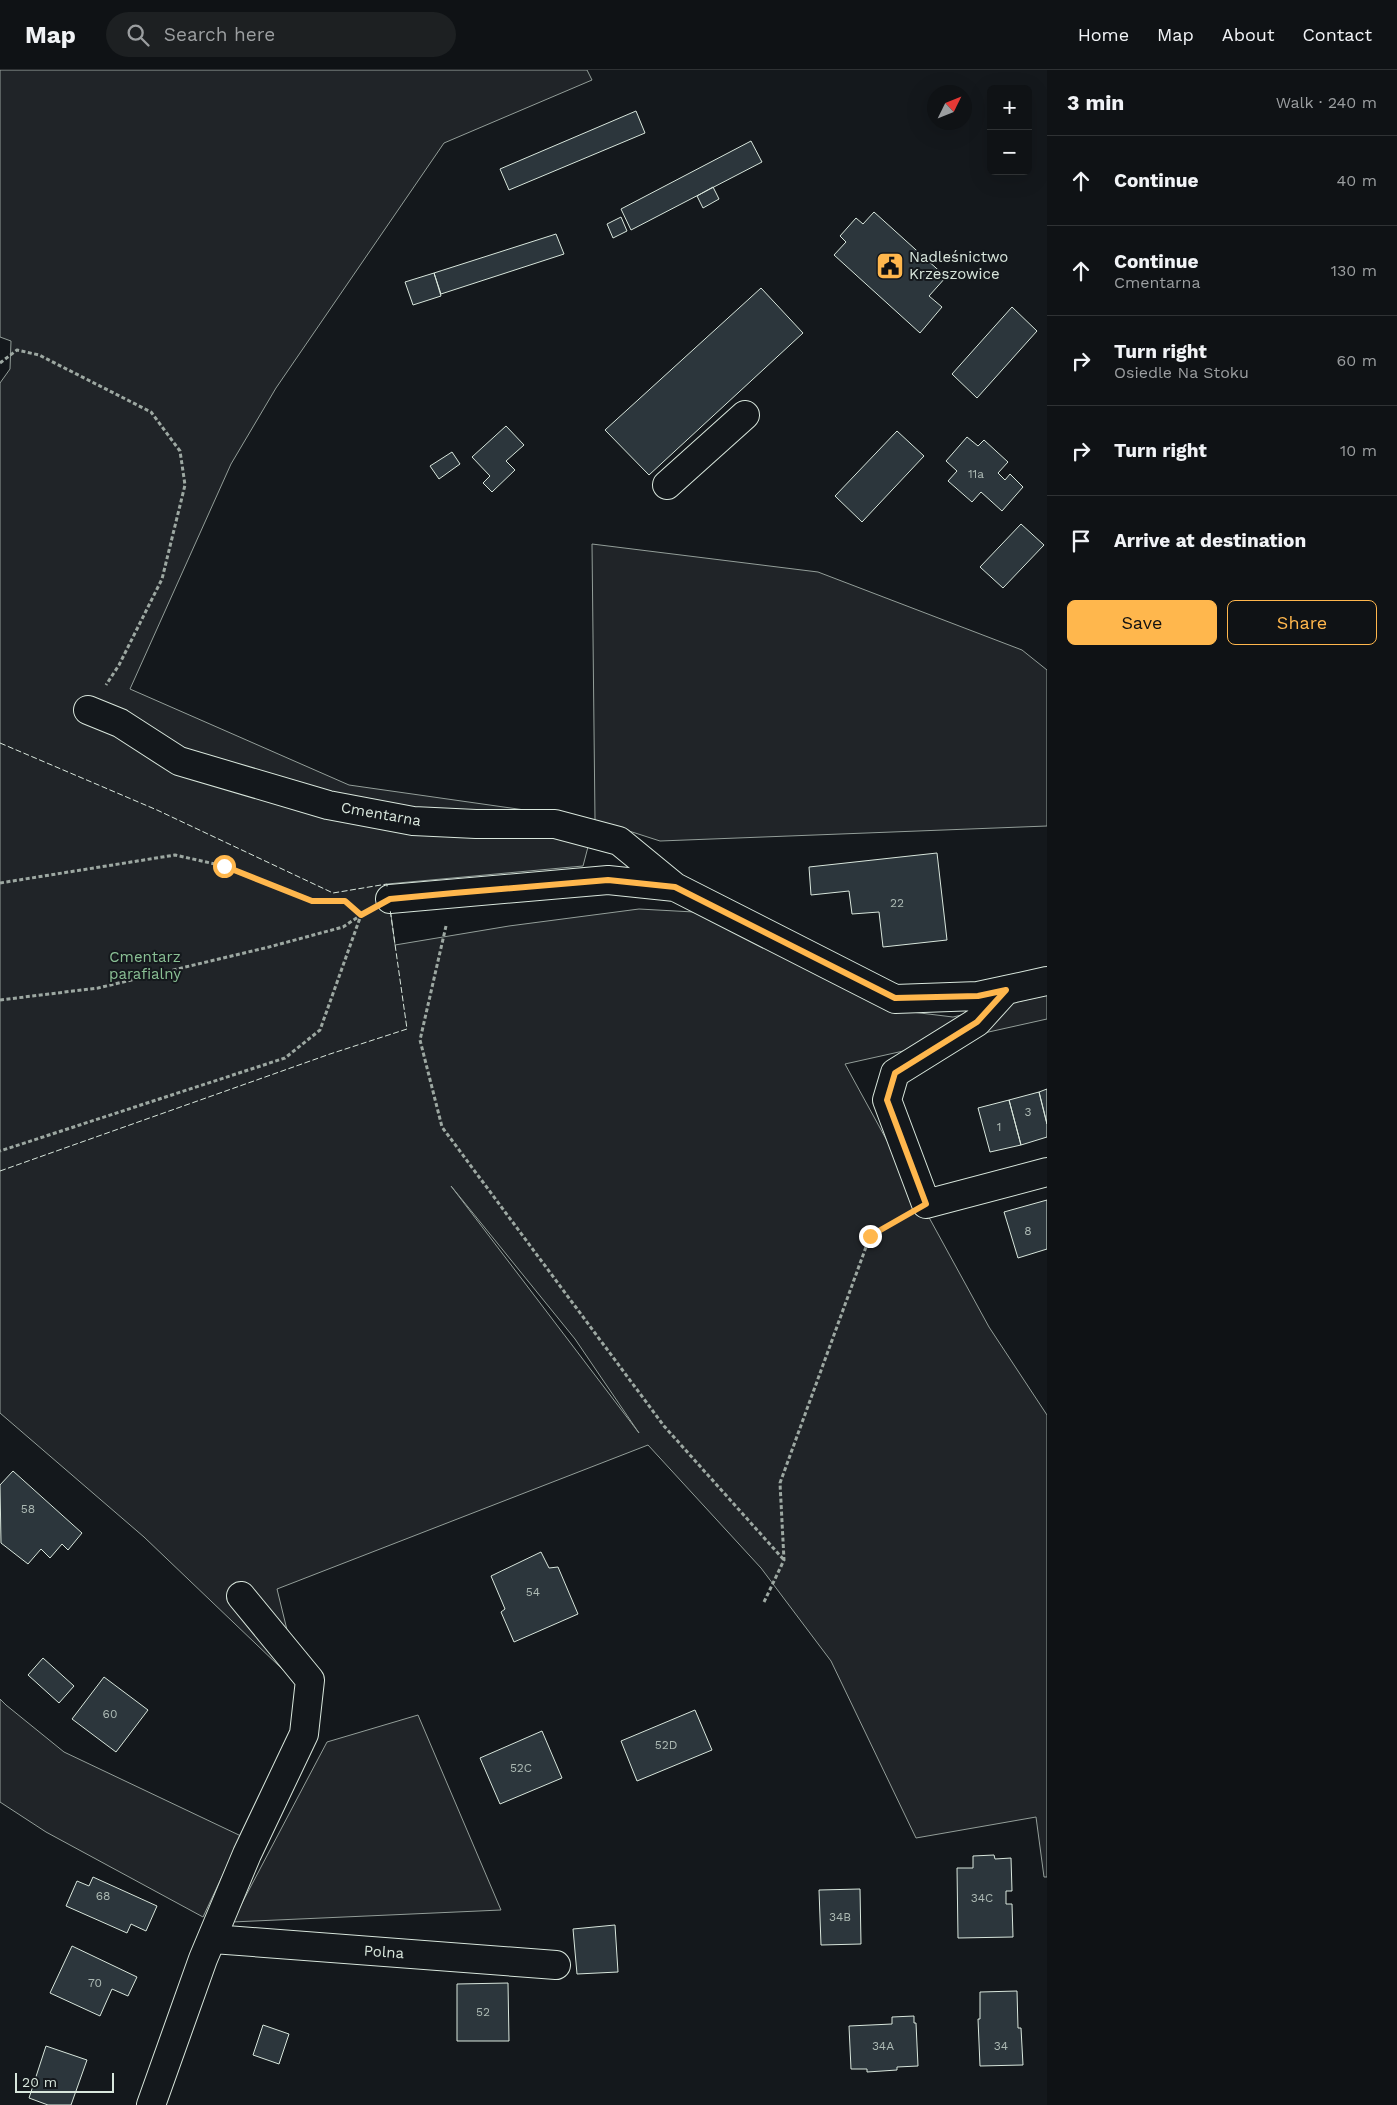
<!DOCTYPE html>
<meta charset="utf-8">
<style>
:root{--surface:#0f1215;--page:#1d2022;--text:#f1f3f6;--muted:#9b9ea0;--line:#2f3234;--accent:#ffb74d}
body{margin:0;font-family:"Work Sans",sans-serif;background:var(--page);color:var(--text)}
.controls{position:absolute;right:15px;top:15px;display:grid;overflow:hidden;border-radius:8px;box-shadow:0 5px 20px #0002}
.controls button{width:45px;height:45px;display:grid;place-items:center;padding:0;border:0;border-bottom:1px solid var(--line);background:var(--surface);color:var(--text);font:25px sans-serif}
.compass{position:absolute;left:927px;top:15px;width:45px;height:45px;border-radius:50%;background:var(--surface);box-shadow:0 5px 20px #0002;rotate:47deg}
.scale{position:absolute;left:15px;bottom:12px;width:99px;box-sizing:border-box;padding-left:5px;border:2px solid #d8e6dc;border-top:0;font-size:14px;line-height:18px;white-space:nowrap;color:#d8e6dc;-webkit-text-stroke:4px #14181c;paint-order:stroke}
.stop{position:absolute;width:15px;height:15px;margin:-11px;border:4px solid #ffb74d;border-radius:50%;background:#fff}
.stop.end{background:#ffb74d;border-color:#fff;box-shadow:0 1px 5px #0008}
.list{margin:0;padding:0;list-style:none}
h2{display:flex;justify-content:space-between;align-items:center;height:65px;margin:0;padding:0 20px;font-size:21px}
h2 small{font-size:16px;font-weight:400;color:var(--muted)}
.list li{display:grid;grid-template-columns:32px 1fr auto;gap:15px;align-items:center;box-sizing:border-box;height:90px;padding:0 20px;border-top:1px solid var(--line)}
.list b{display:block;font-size:19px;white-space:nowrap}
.list p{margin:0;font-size:16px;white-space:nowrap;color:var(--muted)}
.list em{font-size:16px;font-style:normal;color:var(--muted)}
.actions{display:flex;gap:10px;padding:15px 20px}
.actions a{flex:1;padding:11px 0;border:1px solid var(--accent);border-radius:8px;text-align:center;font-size:18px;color:var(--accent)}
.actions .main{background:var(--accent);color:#111}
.icon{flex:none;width:28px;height:28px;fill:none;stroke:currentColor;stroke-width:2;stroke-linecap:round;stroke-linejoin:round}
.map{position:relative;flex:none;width:1047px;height:2035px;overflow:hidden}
header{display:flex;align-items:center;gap:30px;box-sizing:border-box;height:70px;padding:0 25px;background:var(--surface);border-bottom:1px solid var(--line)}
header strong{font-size:24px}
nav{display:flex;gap:28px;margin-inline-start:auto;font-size:18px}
.search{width:350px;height:45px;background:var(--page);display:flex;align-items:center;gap:12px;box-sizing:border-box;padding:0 18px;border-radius:28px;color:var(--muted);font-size:19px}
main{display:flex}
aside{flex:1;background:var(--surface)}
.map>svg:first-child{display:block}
.green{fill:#202428;stroke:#939e99;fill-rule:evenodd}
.building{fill:#2c363c;stroke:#d8e6dc}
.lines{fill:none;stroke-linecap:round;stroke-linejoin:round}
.minor-casing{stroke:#d8e6dc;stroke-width:30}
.path{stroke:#9da8a2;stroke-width:3;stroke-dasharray:4 2.5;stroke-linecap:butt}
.minor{stroke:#14181c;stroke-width:28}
.fence{stroke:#d8e6dc;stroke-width:1;stroke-dasharray:6 2.5;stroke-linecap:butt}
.route{stroke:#ffb74d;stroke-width:6}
.labels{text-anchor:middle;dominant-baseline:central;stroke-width:4;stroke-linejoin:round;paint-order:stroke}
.number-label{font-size:12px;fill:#adbab4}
.poi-label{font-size:15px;fill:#d8e6dc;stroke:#14181c;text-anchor:start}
.street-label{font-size:15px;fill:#d8e6dc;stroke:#14181c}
.park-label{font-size:15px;fill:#8ac095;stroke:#14181c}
</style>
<header>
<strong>Map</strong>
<div class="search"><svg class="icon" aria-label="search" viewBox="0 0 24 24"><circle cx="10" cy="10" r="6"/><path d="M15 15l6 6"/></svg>Search here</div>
<nav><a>Home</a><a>Map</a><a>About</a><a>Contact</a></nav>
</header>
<main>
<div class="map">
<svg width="1047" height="2035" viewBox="0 0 1047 2035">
<rect width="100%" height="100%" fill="#14181c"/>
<path class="green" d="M0,0H587L592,10L444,73L276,318L231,394L130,619L349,715L595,750L592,474L818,502L1022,580L1047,600V756L660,771L595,750L583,796L387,814L395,875L509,856L639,839L694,842L887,939L953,947L1047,925V949L845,994L989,1257L1047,1345V1807H1044L1036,1747L916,1768L831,1591L761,1498L648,1375L277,1519L301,1617L144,1467L0,1343V313L10,299L11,271L0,267ZM451,1116L575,1269L639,1363Z
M0,1629L6,1635L64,1682L241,1766L203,1847L46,1762L0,1732Z
M418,1645L501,1840L232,1852L327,1672Z"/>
<path class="building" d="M636,41L645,63L509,120L500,99Z
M751,71L762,92L631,160L621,139Z
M713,117L719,129L703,138L697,126Z
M874,142L946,207L929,226L942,237L920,263L834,185L846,172L840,166L856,148L863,154Z
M621,147L627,161L613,168L607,154Z
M556,164L564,184L441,224L434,203Z
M434,203L441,226L413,235L405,212Z
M761,218L803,263L649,405L605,360Z
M1012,237L1037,261L977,328L952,304Z
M506,356L524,375L506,391L515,400L492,422L483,413L490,406L472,387Z
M897,361L924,386L862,452L835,426Z
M967,367L978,376L984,370L1008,392L998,403L1005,410L1010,404L1023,417L1002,441L981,422L972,432L948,411L957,401L946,391Z
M452,382L460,394L439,409L430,396Z
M1021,454L1044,475L1003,518L980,497Z
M937,783L947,870L883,877L879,842L852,844L849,821L811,825L809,797Z
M1047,1019V1054L1039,1022Z
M1039,1022L1047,1054V1067L1021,1075L1009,1030Z
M1009,1030L1021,1075L990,1082L978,1038Z
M1047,1130V1179L1018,1188L1004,1142Z
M13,1401L82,1463L68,1480L62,1474L50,1488L41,1479L28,1494L1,1473L0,1415Z
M541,1482L549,1498L558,1497L578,1544L514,1572L501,1542L505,1539L491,1506Z
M43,1588L74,1616L59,1633L28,1605Z
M104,1607L148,1640L116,1682L72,1649Z
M695,1640L712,1680L637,1711L621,1671Z
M542,1661L562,1708L500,1734L480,1688Z
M994,1785L995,1789L1011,1788L1012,1821H1006V1834H1012L1013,1867L958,1868L957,1798H973V1786Z
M93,1807L157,1836L146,1861L131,1854L127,1863L66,1836L77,1811L89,1816Z
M860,1819L861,1874L821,1875L819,1820Z
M615,1855L618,1902L577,1904L573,1859Z
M72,1876L137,1907L128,1926L112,1919L100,1946L50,1923Z
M508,1913L509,1971H457V1914Z
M1017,1921L1018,1958H1021L1023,1995L980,1996L978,1949H980V1922Z
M914,1946V1953H916L918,1996L897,1997V2000L867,2002V1999H851L849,1956L892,1954V1947Z
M263,1955L289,1964L279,1994L253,1985Z
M46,1976L87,1990L71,2035H48L29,2028Z"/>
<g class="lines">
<g class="minor-casing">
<path id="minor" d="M667,415L745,345
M88,640L120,653L179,691L328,735L413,751L476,754H555L619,771L675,817L895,929L978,926L1047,911
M390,829L608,810L675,817
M1006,920L977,952L895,1003L887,1030L926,1134L1047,1102
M213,1869L556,1895
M151,2035L203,1889L247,1784L304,1664L310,1610L241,1526"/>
</g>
<path class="path" d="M0,293L17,280L39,285L151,342L180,381L185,415L162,509L119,595L106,615
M0,813L175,785L224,796L312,831H345L362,845
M446,856L420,970L442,1057L664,1356L784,1490
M0,930L98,918L269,877L343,857L361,845L320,960L285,988L0,1081
M764,1532L784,1490L780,1413L870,1166L900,1149"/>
<use href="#minor" class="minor"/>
<path class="fence" d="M0,673L157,740L333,823L387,814V819
M0,1101L330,984L407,959L390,839"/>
</g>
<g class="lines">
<path class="route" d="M224,796L312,831H345L361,845L390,829L454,823L608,810L675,817L895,928L978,926L1006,920L977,952L895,1003L887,1030L926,1134L870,1166"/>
</g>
<defs>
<g id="civic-square" transform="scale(1.4375)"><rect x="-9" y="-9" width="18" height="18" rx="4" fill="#ffb74d" stroke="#14181c"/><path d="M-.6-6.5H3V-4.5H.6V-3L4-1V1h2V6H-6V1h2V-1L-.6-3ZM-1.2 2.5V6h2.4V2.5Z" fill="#111"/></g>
</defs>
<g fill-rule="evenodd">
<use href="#civic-square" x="890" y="196"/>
</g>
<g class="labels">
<g class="number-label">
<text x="976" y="404">11a</text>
<text x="897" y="833">22</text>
<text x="1028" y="1042">3</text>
<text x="999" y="1057">1</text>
<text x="1028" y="1161">8</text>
<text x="28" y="1439">58</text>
<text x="533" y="1522">54</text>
<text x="110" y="1644">60</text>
<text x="666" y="1675">52D</text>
<text x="521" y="1698">52C</text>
<text x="103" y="1826">68</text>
<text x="982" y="1828">34C</text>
<text x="840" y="1847">34B</text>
<text x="95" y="1913">70</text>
<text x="483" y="1942">52</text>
<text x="883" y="1976">34A</text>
<text x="1001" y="1976">34</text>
</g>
<g class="poi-label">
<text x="909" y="187">Nadleśnictwo<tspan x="909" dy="17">Krzeszowice</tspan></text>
</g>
<g class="street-label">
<text transform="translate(381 744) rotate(10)">Cmentarna</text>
<text transform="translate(384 1882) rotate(4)">Polna</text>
</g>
<g class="park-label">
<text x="145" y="887">Cmentarz<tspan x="145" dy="17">parafialny</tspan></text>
</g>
</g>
</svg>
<div class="controls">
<button>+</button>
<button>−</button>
</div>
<svg class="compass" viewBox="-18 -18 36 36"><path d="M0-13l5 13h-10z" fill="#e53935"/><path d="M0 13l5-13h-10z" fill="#9b9ea0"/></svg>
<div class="scale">20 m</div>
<div class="stop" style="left:224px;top:796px"></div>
<div class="stop end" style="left:870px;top:1166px"></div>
</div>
<aside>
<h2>3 min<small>Walk · 240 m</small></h2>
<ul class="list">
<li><svg class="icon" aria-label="ahead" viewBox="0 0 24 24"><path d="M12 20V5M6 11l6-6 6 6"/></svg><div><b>Continue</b></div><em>40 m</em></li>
<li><svg class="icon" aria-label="ahead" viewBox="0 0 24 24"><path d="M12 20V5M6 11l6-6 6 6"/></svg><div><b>Continue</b><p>Cmentarna</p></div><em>130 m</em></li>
<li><svg class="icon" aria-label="right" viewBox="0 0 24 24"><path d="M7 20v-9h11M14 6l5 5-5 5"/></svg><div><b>Turn right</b><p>Osiedle Na Stoku</p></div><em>60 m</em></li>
<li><svg class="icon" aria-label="right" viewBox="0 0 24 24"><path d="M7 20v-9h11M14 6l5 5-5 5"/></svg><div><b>Turn right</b></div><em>10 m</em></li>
<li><svg class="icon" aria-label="arrive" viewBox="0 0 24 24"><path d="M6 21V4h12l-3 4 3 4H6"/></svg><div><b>Arrive at destination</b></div></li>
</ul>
<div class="actions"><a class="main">Save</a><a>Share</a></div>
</aside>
</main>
